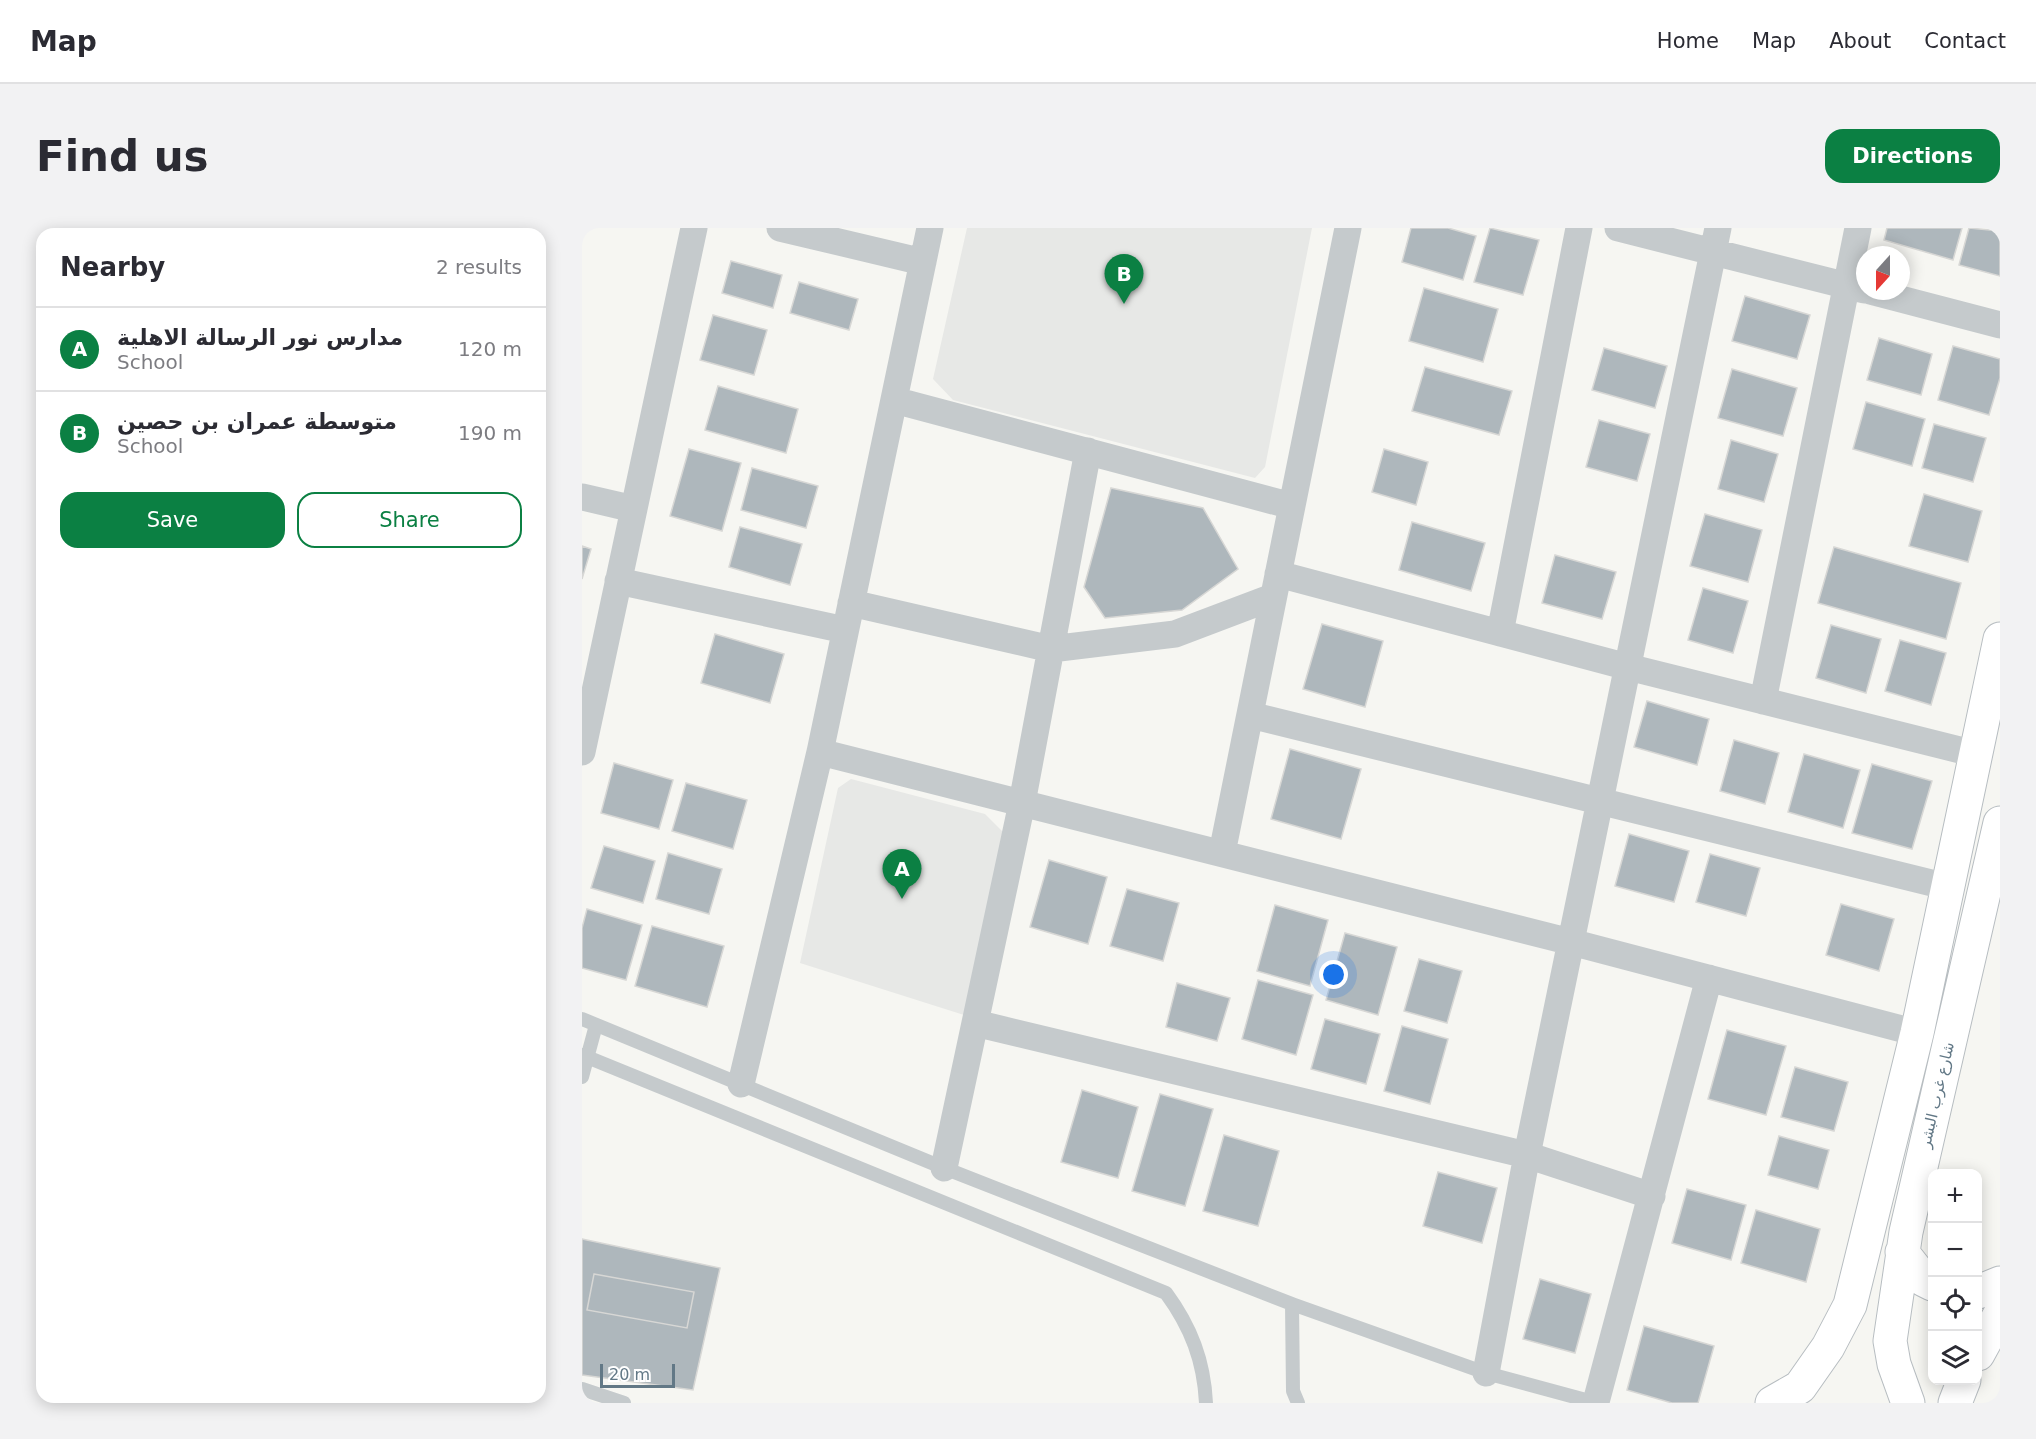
<!DOCTYPE html>
<meta charset="utf-8">
<style>
:root{--surface:#fff;--page:#f2f2f3;--text:#2b2b33;--muted:#7c7c81;--line:#e1e1e2;--accent:#0b8043}
body{margin:0;font-family:"DejaVu Sans",Vazirmatn,sans-serif;background:var(--page);color:var(--text)}
.controls{position:absolute;right:18px;bottom:18px;display:grid;overflow:hidden;border-radius:12px;box-shadow:0 3px 15px #0003}
.controls button{width:54px;height:54px;display:grid;place-items:center;padding:0;border:0;border-bottom:2px solid var(--line);background:var(--surface);color:var(--text);font:30px sans-serif}
.compass{position:absolute;left:1274px;top:18px;width:54px;height:54px;border-radius:50%;background:var(--surface);box-shadow:0 3px 15px #0003;rotate:201deg}
.scale{position:absolute;left:18px;bottom:15px;width:75px;box-sizing:border-box;padding-left:6px;border:3px solid #627886;border-top:0;font-size:16px;line-height:21px;white-space:nowrap;color:#627886;-webkit-text-stroke:4px #fff;paint-order:stroke}
.you{position:absolute;left:752px;top:747px;width:21px;height:21px;margin:-15px;border:4px solid #fff;border-radius:50%;background:#1a73e8;box-shadow:0 0 0 9px #1a73e833}
.badge{display:grid;place-items:center;width:39px;height:39px;border-radius:50%;background:var(--accent);color:#fff;font-size:20px;font-weight:700}
.pin{position:absolute;translate:-50% -50px;filter:drop-shadow(0 2px 3px #0008)}
.pin::after{content:'';position:absolute;top:32px;width:21px;height:18px;background:inherit;clip-path:polygon(0 0,100% 0,50% 100%)}
.list{margin:0;padding:0;list-style:none}
h2{display:flex;justify-content:space-between;align-items:center;height:78px;margin:0;padding:0 24px;font-size:26px}
h2 small{font-size:20px;font-weight:400;color:var(--muted)}
.list li{display:grid;grid-template-columns:39px 1fr auto;gap:18px;align-items:center;box-sizing:border-box;height:84px;padding:0 24px;border-top:2px solid var(--line)}
.list b{display:block;font-size:22px;white-space:nowrap}
.list p{margin:0;font-size:20px;white-space:nowrap;color:var(--muted)}
.list em{font-size:20px;font-style:normal;color:var(--muted)}
.actions{display:flex;gap:12px;padding:18px 24px}
.actions a{flex:1;padding:14px 0;border:2px solid var(--accent);border-radius:18px;text-align:center;font-size:21px;color:var(--accent)}
.actions .main{background:var(--accent);color:#fff}
.icon{flex:none;width:33px;height:33px;fill:none;stroke:currentColor;stroke-width:2;stroke-linecap:round;stroke-linejoin:round}
.map{position:relative;flex:none;width:1418px;height:1175px;overflow:hidden;border-radius:18px}
header{display:flex;align-items:center;gap:36px;box-sizing:border-box;height:84px;padding:0 30px;background:var(--surface);border-bottom:2px solid var(--line)}
header strong{font-size:28px}
nav{display:flex;gap:33px;margin-inline-start:auto;font-size:21px}
.intro{display:flex;align-items:center;justify-content:space-between;box-sizing:border-box;height:144px;padding:0 36px}
h1{margin:0;font-size:42px}
.button{padding:15px 27px;border-radius:18px;background:var(--accent);color:#fff;font-size:21px;font-weight:700}
main{display:flex;gap:36px;padding:0 36px}
aside{flex:1;background:var(--surface);border-radius:18px;box-shadow:0 3px 15px #0003}
.map>svg:first-child{display:block}
.built{fill:#e7e8e6}
.building{fill:#aeb7bc;stroke:#d7d7d5;stroke-width:1.5}
.lines{fill:none;stroke-linecap:round;stroke-linejoin:round}
.secondary-casing{stroke:#b7bdc1;stroke-width:35}
.lane{stroke:#c5cacc;stroke-width:14}
.street{stroke:#c5cacc;stroke-width:27}
.secondary{stroke:#fff;stroke-width:33}
.labels{text-anchor:middle;dominant-baseline:central;stroke-width:6;stroke-linejoin:round;paint-order:stroke}
.street-label{font-size:15px;fill:#627886;stroke:#fff}
</style>
<header>
<strong>Map</strong>
<nav><a>Home</a><a>Map</a><a>About</a><a>Contact</a></nav>
</header>
<div class="intro"><h1>Find us</h1><a class="button">Directions</a></div>
<main>
<aside>
<h2>Nearby<small>2 results</small></h2>
<ul class="list">
<li><span class="badge">A</span><div><b>مدارس نور الرسالة الاهلية</b><p>School</p></div><em>120 m</em></li>
<li><span class="badge">B</span><div><b>متوسطة عمران بن حصين</b><p>School</p></div><em>190 m</em></li>
</ul>
<div class="actions"><a class="main">Save</a><a>Share</a></div>
</aside>
<div class="map">
<svg width="1418" height="1175" viewBox="0 0 1418 1175">
<rect width="100%" height="100%" fill="#f6f6f2"/>
<path class="built" d="M385,0H730L683,239L673,250L371,172L351,151Z
M269,551L403,586L423,606L382,787L218,735L256,560Z"/>
<path class="building" d="M829,0H866L894,8L881,52L820,34Z
M908,0L957,12L941,67L892,54Z
M1305,0H1380L1371,32L1302,12Z
M1387,0L1418,3V48L1377,37Z
M149,33L200,47L191,80L140,65Z
M217,54L276,71L267,102L208,85Z
M842,60L916,81L901,134L827,113Z
M1163,68L1228,87L1215,131L1150,113Z
M131,87L185,102L172,147L118,132Z
M1297,110L1350,126L1339,167L1285,152Z
M1371,118L1418,131V150L1407,187L1356,172Z
M1022,120L1085,138L1073,180L1010,162Z
M843,139L930,163L917,207L830,183Z
M1150,141L1215,160L1201,208L1136,190Z
M136,158L216,181L204,225L123,202Z
M1284,174L1343,191L1330,238L1271,221Z
M1017,192L1068,206L1055,253L1004,239Z
M1352,196L1404,210L1391,254L1340,240Z
M1149,212L1196,226L1182,274L1136,261Z
M107,221L159,235L140,303L88,288Z
M802,221L846,234L834,277L790,264Z
M170,240L236,258L224,300L159,282Z
M529,260L621,280L656,341L600,382L523,390L502,359Z
M1342,266L1400,283L1386,334L1327,318Z
M1123,286L1180,302L1166,354L1108,338Z
M830,294L903,315L889,363L817,342Z
M158,299L220,316L208,357L147,339Z
M0,318L9,321L0,351Z
M1252,319L1379,355L1364,411L1236,375Z
M973,327L1034,344L1020,391L960,375Z
M1121,360L1166,373L1151,425L1106,412Z
M740,396L801,413L783,479L721,461Z
M1249,397L1299,411L1284,465L1234,450Z
M133,406L202,426L188,475L119,455Z
M1318,412L1364,425L1349,477L1303,463Z
M1065,473L1127,491L1115,537L1052,519Z
M1152,512L1197,525L1183,576L1138,563Z
M708,521L779,541L759,611L689,591Z
M1222,526L1278,542L1261,600L1206,584Z
M32,535L91,552L77,601L19,585Z
M1290,536L1350,553L1330,621L1270,605Z
M104,555L165,572L151,621L90,603Z
M1047,606L1107,623L1092,674L1033,658Z
M22,618L73,633L61,675L9,660Z
M86,625L140,641L127,686L74,671Z
M1128,626L1178,640L1164,688L1114,674Z
M467,632L525,649L506,716L448,699Z
M545,661L597,675L581,733L528,718Z
M1259,676L1312,691L1297,743L1244,727Z
M693,677L746,692L728,758L675,743Z
M5,681L60,697L44,752L0,740V700Z
M70,698L142,718L125,779L53,758Z
M763,705L815,719L796,787L744,772Z
M837,731L880,743L865,795L822,783Z
M676,752L731,767L714,827L660,811Z
M595,755L648,770L635,813L584,799Z
M743,791L798,806L784,856L729,841Z
M820,798L866,811L848,876L802,863Z
M1145,802L1204,818L1184,887L1126,871Z
M1213,839L1266,854L1252,903L1199,889Z
M500,862L556,879L536,950L479,934Z
M578,866L631,881L603,978L550,963Z
M642,907L697,923L676,998L621,983Z
M1197,908L1247,922L1236,961L1186,947Z
M856,944L915,960L900,1015L841,998Z
M1105,961L1164,977L1149,1032L1090,1015Z
M1174,982L1238,1001L1224,1054L1159,1035Z
M0,1011L138,1040L111,1162L0,1147Z
M12,1046L112,1064L105,1100L5,1082Z
M958,1051L1009,1066L993,1125L941,1111Z
M1062,1098L1132,1118L1116,1175H1090L1045,1162Z"/>
<g class="lines">
<g class="secondary-casing">
<path id="secondary" d="M1320,1024L1342,1052L1350,1056
M1396,1064L1418,1055
M1396,1126L1418,1086
M1190,1175L1218,1159L1246,1119L1268,1077L1335,805L1418,411
M1326,1175L1312,1136L1308,1113L1324,1004L1418,595
M1373,1175L1382,1152"/>
</g>
<path class="lane" d="M0,791L362,940L710,1076L904,1145L1015,1175
M0,827L584,1065C609,1099 622,1133 624,1175
M0,849L14,797
M710,1076L711,1163L716,1175
M0,1161L42,1175"/>
<path class="street" d="M198,0L341,34
M1036,0L1282,62
M1288,63L1418,97
M312,172L710,278
M0,269L52,281
M696,346L1046,439L1394,526
M36,353L263,402
M269,375L469,421L593,406L691,369
M918,405L997,0
M1181,473L1276,0
M668,487L1366,659
M0,524L112,0
M238,524L989,714L1335,805
M640,625L766,0
M393,795L945,927L1070,968
M159,856L238,524L348,0
M362,940L440,575L506,223
M904,1145L945,927L1136,0
M1014,1174L1127,750"/>
<use href="#secondary" class="secondary"/>
</g>
<g class="labels">
<g class="street-label">
<text transform="translate(1355 867) rotate(-77)">شارع غرب البشر</text>
</g>
</g>
</svg>
<div class="controls">
<button>+</button>
<button>−</button>
<button><svg class="icon" aria-label="locate" viewBox="0 0 24 24"><circle cx="12" cy="12" r="6"/><path d="M12 2v4M12 18v4M2 12h4M18 12h4"/></svg></button>
<button><svg class="icon" aria-label="layers" viewBox="0 0 24 24"><path d="M12 4l9 5-9 5-9-5zM3 14l9 5 9-5"/></svg></button>
</div>
<svg class="compass" viewBox="-18 -18 36 36"><path d="M0-13l5 13h-10z" fill="#e53935"/><path d="M0 13l5-13h-10z" fill="#7c7c81"/></svg>
<div class="scale">20 m</div>
<div class="you"></div>
<div class="pin badge" style="left:320px;top:671px">A</div>
<div class="pin badge" style="left:542px;top:76px">B</div>
</div>
</main>
